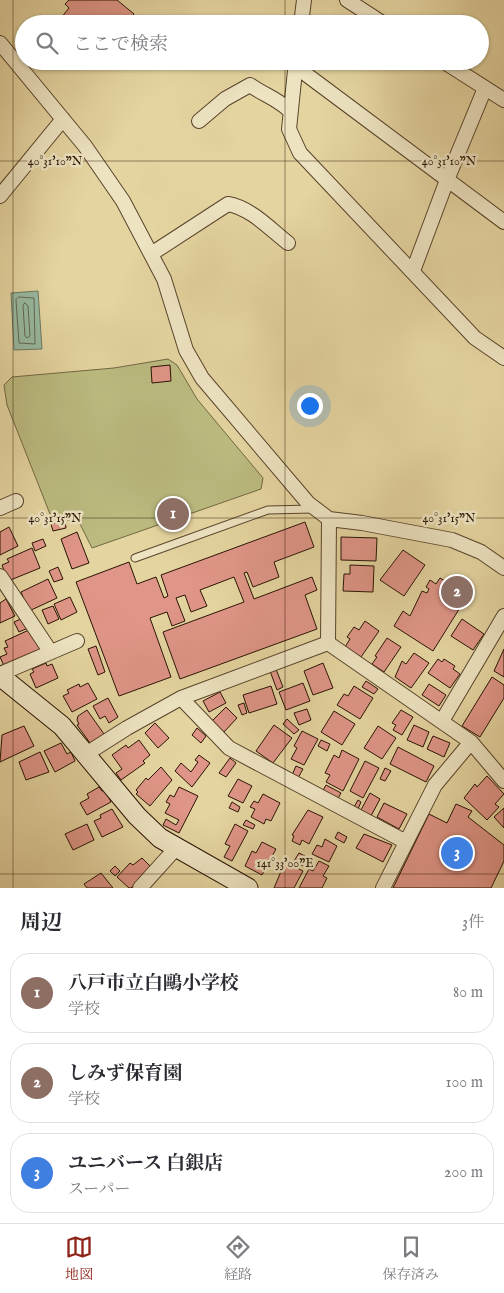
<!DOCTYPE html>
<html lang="ja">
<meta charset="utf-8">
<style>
:root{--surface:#fff;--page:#f7f7f7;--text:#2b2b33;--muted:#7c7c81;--line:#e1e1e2;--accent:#8f2418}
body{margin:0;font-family:"IM FELL English","Noto Serif JP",serif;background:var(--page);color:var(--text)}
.you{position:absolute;left:309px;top:405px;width:18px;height:18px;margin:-12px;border:4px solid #fff;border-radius:50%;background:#1a73e8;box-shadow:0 0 0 8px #1a73e833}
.badge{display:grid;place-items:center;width:32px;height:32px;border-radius:50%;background:var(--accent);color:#fff;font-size:16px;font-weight:700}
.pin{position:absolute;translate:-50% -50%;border:2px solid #fff;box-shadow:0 1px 5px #0006}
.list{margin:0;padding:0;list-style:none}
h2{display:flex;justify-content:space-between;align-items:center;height:65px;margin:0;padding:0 20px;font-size:21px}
h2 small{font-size:16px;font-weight:400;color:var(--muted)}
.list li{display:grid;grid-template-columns:32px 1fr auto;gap:15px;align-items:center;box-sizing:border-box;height:80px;margin:0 10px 10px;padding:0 10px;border:1px solid var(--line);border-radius:20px}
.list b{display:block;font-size:19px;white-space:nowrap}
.list p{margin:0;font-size:16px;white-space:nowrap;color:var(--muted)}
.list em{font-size:16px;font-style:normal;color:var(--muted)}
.icon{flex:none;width:28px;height:28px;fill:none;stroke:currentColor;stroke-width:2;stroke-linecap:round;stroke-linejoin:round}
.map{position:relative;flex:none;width:504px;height:888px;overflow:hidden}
.search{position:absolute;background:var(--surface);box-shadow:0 1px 4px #0004;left:15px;right:15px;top:15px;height:55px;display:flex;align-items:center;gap:12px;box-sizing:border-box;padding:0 18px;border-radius:28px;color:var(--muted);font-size:19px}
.sheet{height:335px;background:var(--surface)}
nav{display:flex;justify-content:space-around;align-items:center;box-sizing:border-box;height:70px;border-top:1px solid var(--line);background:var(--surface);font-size:14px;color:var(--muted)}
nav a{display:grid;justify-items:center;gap:2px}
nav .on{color:var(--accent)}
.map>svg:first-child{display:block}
.green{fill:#bbbb80;stroke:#726742}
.water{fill:#97b9a0;stroke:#6b7761}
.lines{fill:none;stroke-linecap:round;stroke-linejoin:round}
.shore{stroke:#606652;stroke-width:1}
.building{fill:#df9587;stroke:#291303}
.lane-casing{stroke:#58432a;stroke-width:9}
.street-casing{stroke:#58432a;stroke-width:16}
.secondary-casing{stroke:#291303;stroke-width:21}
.lane{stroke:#ede3c1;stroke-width:7}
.street{stroke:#ede3c1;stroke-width:14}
.secondary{stroke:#ede3c1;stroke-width:19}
.ticks{fill:none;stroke:#291303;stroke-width:1;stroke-opacity:0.45}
.ticks-label{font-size:12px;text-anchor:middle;fill:#291303;stroke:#ede3c1;stroke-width:5;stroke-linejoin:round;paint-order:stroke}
</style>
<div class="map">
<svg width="504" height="888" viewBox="0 0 504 888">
<rect width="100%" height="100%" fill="#e4d4a0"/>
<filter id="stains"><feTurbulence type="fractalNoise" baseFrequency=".004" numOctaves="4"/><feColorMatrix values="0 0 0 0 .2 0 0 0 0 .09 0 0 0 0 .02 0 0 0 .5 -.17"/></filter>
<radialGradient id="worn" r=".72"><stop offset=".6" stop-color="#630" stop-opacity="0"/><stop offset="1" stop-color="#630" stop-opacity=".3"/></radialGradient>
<path class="green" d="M168,359L177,365L197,399L263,478L261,489L92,548L80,524L50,514L7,405L4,385L12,377L114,368Z"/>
<path class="water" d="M38,291L42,349L14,350L11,293Z"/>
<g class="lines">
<path class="shore" d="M19,297L34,298L35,344L19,343L16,300Z
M25,303L28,306L30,336L27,338L25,336L23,306Z"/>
</g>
<path class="building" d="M69,0H117L134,14L126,24H56L69,8L65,4Z
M39,61H57L49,70Z
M67,61H77L73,67Z
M170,365L171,381L152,383L151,367Z
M65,521L66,528L53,531L51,524Z
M305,522L314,547L274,562L279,577L253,587L247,572L244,573L254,599L312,577L317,590L305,595L317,629L180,679L163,632L244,602L234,577L200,590L207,606L191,612L185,595L176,598L185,621L172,626L167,612L150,618L171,677L119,696L76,582L129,562L137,584L156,577L164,598L168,596L161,575Z
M9,527L18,546L0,555V532Z
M77,532L89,563L72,569L61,539Z
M341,537L377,538L376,561L341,560Z
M43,539L46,546L35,551L32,543Z
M32,548L40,568L8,581L2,565L9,562L7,559Z
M403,550L425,565L404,596L380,580Z
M350,565L374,566L373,592L343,591L344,574H350Z
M58,567L63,579L54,582L49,571Z
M440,578L455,587L453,590L466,598L433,651L394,626L403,611L410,616L422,591L427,593L429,589L426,587L430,580L436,584Z
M48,579L57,598L29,611L21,592Z
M70,597L77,612L61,620L54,604Z
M6,599L15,616L0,623V603Z
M53,606L59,619L48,624L42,610Z
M23,618L28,628L19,632L14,622Z
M462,619L484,634L473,650L451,636Z
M365,621L379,631L361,657L345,647L350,639L347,637L354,627L359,630Z
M31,629L43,650L5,668L0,657L7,654L4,648L8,647L5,641Z
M387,638L401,647L384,672L372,664L377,657L375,656Z
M96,646L105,672L98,675L88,649Z
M504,649V677L494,671Z
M414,653L429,663L411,688L395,677L402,661L406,664Z
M438,659L442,662L444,659L455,666L453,669L460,674L450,688L428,673Z
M46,663L47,666L52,664L58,678L36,688L30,674L34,672L32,669Z
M323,663L333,688L313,695L304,671Z
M276,669L283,687L277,690L270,671Z
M492,677L504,685V698L480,737L462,726Z
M366,681L378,689L374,694L362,687Z
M88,683L97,699L72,712L63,696L69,693L67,690L79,684L80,687Z
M303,683L310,701L286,710L279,692Z
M429,684L446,695L439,706L422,695Z
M271,686L277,704L249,713L243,695Z
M354,686L373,698L360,719L337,705L344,694L348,696Z
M220,692L226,703L209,712L203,701Z
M108,698L118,717L109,723L105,716L100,719L93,706Z
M244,703L247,713L242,715L238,705Z
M226,707L237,718L224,732L212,721Z
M307,709L311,720L299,725L294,713Z
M87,710L104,734L90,743L77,725L79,724L77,720L78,716Z
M401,710L413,717L402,735L393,730L396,725L392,723Z
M334,711L355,724L342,745L321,732Z
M287,719L299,730L294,734L283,724Z
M155,723L169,738L158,748L145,733Z
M274,725L292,738L273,763L256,751Z
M414,725L429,732L423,747L407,740Z
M24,726L34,746L0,762L2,735Z
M378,726L396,738L382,759L364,748Z
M197,728L206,736L201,743L192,735Z
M302,731L318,739L304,765L291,759L297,748L294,746Z
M433,736L450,743L444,757L427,749Z
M139,740L150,755L143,761L145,763L121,780L116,773L122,769L112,755L126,745L128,748Z
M321,740L330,744L327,751L318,746Z
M61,743L67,754L71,752L75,761L55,772L44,751Z
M398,747L434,766L426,782L390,764Z
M342,750L359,759L343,791L326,782L330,775L325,773L334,755L339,758Z
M40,752L49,772L26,780L19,762Z
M199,755L210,763L192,787L175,771L181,763L191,772L198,762L195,760Z
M230,758L236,763L226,777L219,773Z
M365,761L379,768L363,798L350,791Z
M296,766L303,769L298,778L292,775Z
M161,767L172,780L150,806L136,794L138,792L136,790L146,778L148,780Z
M385,768L391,771L385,781L380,779Z
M487,776L504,794L495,804L499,807L487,820L464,798L475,784L477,787Z
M238,779L252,786L243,803L228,796Z
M326,785L341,793L337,800L322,792Z
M99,787L102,791L105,790L111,802L87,815L80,803L89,798L87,794Z
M179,787L198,796L179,833L163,825L166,819L176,825L179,820L165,813L170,804L166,802L170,795L174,797Z
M370,793L380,799L371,816L361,810Z
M263,794L280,803L271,821L266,819L264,824L251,817L255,809L250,807L254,801L258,803Z
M358,800L361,802L358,809L354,807Z
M232,802L240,807L238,812L229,808Z
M384,803L407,814L399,829L377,817Z
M456,804L472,811L468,817L504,845V861L491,888H393L429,814L447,823Z
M504,808V828L494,817Z
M112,809L123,827L102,837L94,821L101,818L100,815Z
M308,810L323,817L309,844L302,840L300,845L292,841L294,836L292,835Z
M246,820L255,825L253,829L243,825Z
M87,824L94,840L73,850L65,834Z
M235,824L248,831L232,861L224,857L230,846L225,844Z
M338,832L347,837L344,843L335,838Z
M364,834L392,845L383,862L356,848Z
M325,839L337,846L329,862L312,854L317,845L322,847Z
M262,842L276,849L262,875L245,866L252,851L256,853Z
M299,853L307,857L303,866L294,861Z
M142,858L151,867L131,888H129L117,877L130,863L133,865Z
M319,861L329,866L323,876L327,878L322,888H299L309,869L313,871Z
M285,862L303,871L294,888H274Z
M115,866L120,871L115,876L110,871Z
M101,873L113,888H87L84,884Z"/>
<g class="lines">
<g class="lane-casing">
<path id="lane" d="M135,558L268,510L313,509"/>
</g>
<g class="street-casing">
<path id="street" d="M347,0L384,24
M301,24L304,0
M0,43L85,146L123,201L164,279L186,350L202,378L308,503L329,519L362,523L452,540L481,552L504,568
M296,61L289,129L300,153L475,338L504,358
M443,61L504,100
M295,66L504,222
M199,121L225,99L250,85C264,95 276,98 289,110
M0,196L63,119
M151,254L228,204C251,208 270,229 288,243
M413,271L447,180L485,88
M0,508L16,501
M0,576L50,651
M328,643L471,742L504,781
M0,674L77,641
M181,698L229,748L406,842
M442,721L504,616
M86,754L127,728L181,698L328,643L329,519
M140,888L177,847
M383,888L435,785L471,742"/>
</g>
<g class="secondary-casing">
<path id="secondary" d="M0,676L62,726L137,816L160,838L248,888"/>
</g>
<use href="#lane" class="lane"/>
<use href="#street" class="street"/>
<use href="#secondary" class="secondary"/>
</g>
<path class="ticks" d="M13,0V888M285,0V24M285,61V888M0,161H504M0,518H504M0,874H504"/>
<g class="ticks-label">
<text x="449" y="165">40°31'10"N</text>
<text x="55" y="165">40°31'10"N</text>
<text x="449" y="522">40°31'15"N</text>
<text x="55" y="522">40°31'15"N</text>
<text x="285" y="867">141°33'00"E</text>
</g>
<rect width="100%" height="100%" filter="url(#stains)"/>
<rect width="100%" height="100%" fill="url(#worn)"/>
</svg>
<div class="you"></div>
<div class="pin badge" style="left:173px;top:514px;background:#8d6e63">1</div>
<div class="pin badge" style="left:457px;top:592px;background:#8d6e63">2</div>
<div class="pin badge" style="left:457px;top:853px;background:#3f7fe0">3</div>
<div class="search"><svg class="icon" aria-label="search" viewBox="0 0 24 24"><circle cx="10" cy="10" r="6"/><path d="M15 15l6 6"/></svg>ここで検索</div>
</div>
<section class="sheet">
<h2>周辺<small>3件</small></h2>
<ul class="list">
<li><span class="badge" style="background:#8d6e63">1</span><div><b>八戸市立白鷗小学校</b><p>学校</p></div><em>80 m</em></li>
<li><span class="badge" style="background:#8d6e63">2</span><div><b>しみず保育園</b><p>学校</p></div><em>100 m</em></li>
<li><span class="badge" style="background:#3f7fe0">3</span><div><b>ユニバース 白銀店</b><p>スーパー</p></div><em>200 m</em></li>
</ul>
</section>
<nav>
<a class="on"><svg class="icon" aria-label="map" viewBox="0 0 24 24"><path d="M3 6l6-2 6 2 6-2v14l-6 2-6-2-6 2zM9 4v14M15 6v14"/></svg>地図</a>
<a><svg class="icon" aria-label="directions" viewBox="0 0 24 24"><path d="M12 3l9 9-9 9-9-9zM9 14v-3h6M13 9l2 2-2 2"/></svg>経路</a>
<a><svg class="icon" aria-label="saved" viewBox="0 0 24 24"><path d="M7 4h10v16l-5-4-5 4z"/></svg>保存済み</a>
</nav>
